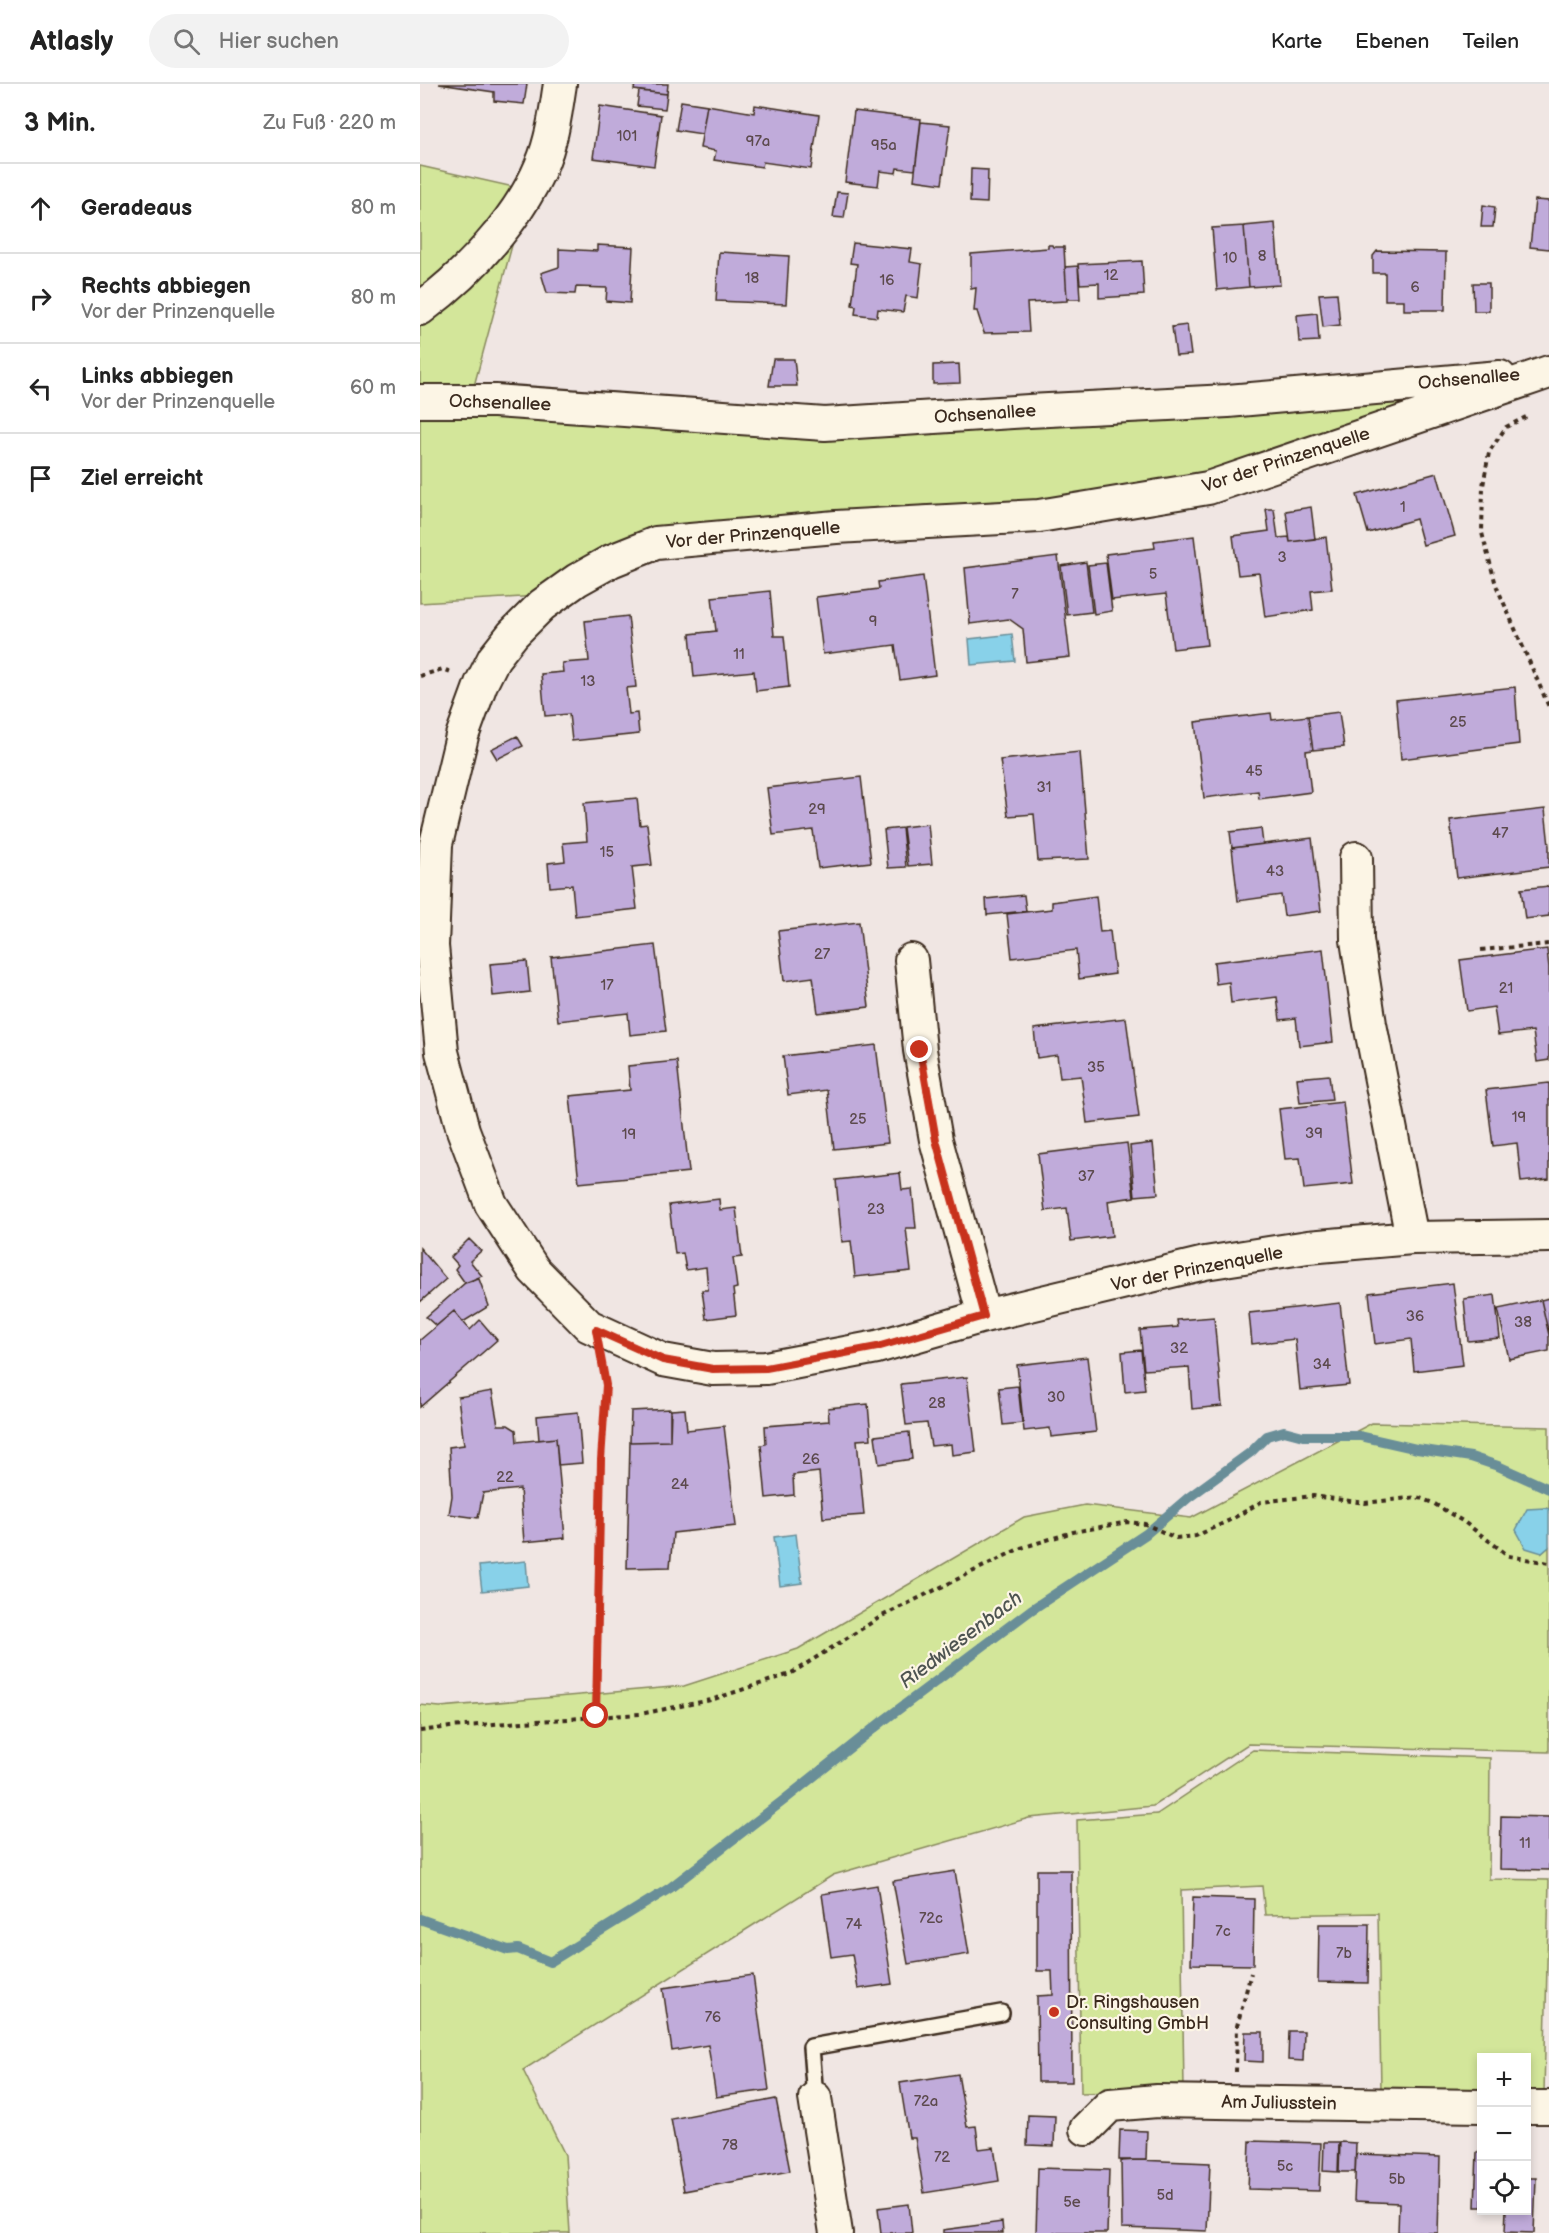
<!DOCTYPE html>
<html lang="de">
<meta charset="utf-8">
<style>
:root{--surface:#fff;--page:#f2f2f2;--text:#222;--muted:#767676;--line:#e0e0e0}
body{margin:0;font-family:"Balsamiq Sans",sans-serif;background:var(--page);color:var(--text)}
.controls{position:absolute;right:18px;bottom:18px;display:grid;overflow:hidden;border-radius:0px;box-shadow:0 3px 9px #0003}
.controls button{width:54px;height:54px;display:grid;place-items:center;padding:0;border:0;border-bottom:2px solid var(--line);background:var(--surface);color:var(--text);font:30px sans-serif}
.stop{position:absolute;width:18px;height:18px;margin:-14px;border:4px solid #c8321e;border-radius:50%;background:#fff}
.stop.end{background:#c8321e;border-color:#fff;box-shadow:0 2px 6px #0008}
.list{margin:0;padding:0;list-style:none}
h2{display:flex;justify-content:space-between;align-items:center;height:78px;margin:0;padding:0 24px;font-size:26px}
h2 small{font-size:20px;font-weight:400;color:var(--muted)}
.list li{display:grid;grid-template-columns:39px 1fr auto;gap:18px;align-items:center;box-sizing:border-box;height:90px;padding:0 24px;border-top:2px solid var(--line)}
.list b{display:block;font-size:22px;white-space:nowrap}
.list p{margin:0;font-size:20px;white-space:nowrap;color:var(--muted)}
.list em{font-size:20px;font-style:normal;color:var(--muted)}
.icon{flex:none;width:33px;height:33px;fill:none;stroke:currentColor;stroke-width:2;stroke-linecap:round;stroke-linejoin:round}
.map{position:relative;flex:none;width:1129px;height:2149px;overflow:hidden}
header{display:flex;align-items:center;gap:36px;box-sizing:border-box;height:84px;padding:0 30px;background:var(--surface);border-bottom:2px solid var(--line)}
header strong{font-size:28px}
nav{display:flex;gap:33px;margin-inline-start:auto;font-size:21px}
.search{width:420px;height:54px;background:var(--page);display:flex;align-items:center;gap:15px;box-sizing:border-box;padding:0 21px;border-radius:33px;color:var(--muted);font-size:22px}
main{display:flex}
aside{flex:1;background:var(--surface)}
.map>svg:first-child{display:block}
.green{fill:#d3e69a;stroke:#87885c;stroke-width:1.5}
.water{fill:#88d1e9;stroke:#698e98;stroke-width:1.5}
.lines{fill:none;stroke-linecap:round;stroke-linejoin:round}
.stream{stroke:#698e98;stroke-width:10}
.building{fill:#c0abda;stroke:#3b2a1e;stroke-width:1.5}
.lane-casing{stroke:#3b2a1e;stroke-width:20}
.street-casing{stroke:#3b2a1e;stroke-width:36}
.path{stroke:#3b2a1e;stroke-width:4;stroke-dasharray:4.5 4.5;stroke-linecap:butt}
.lane{stroke:#fcf5e5;stroke-width:15}
.street{stroke:#fcf5e5;stroke-width:32}
.route{stroke:#c8321e;stroke-width:8}
.poi-dot{fill:#c8321e;stroke:#fcf5e5;stroke-width:2}
.labels{text-anchor:middle;dominant-baseline:central;stroke-width:4.5;stroke-linejoin:round;paint-order:stroke}
.number-label{font-size:15px;fill:#5c4a4d}
.street-label{font-size:18px;fill:#3b2a1e;stroke:#fcf5e5}
.poi-label{font-size:18px;fill:#3b2a1e;stroke:#fcf5e5;text-anchor:start}
.water-label{font-size:20px;font-style:italic;fill:#4e5451;stroke:#fcf5e5}
</style>
<header>
<strong>Atlasly</strong>
<div class="search"><svg class="icon" aria-label="search" viewBox="0 0 24 24"><circle cx="10" cy="10" r="6"/><path d="M15 15l6 6"/></svg>Hier suchen</div>
<nav><a>Karte</a><a>Ebenen</a><a>Teilen</a></nav>
</header>
<main>
<aside>
<h2>3 Min.<small>Zu Fuß · 220 m</small></h2>
<ul class="list">
<li><svg class="icon" aria-label="ahead" viewBox="0 0 24 24"><path d="M12 20V5M6 11l6-6 6 6"/></svg><div><b>Geradeaus</b></div><em>80 m</em></li>
<li><svg class="icon" aria-label="right" viewBox="0 0 24 24"><path d="M7 20v-9h11M14 6l5 5-5 5"/></svg><div><b>Rechts abbiegen</b><p>Vor der Prinzenquelle</p></div><em>80 m</em></li>
<li><svg class="icon" aria-label="left" viewBox="0 0 24 24"><path d="M17 20v-9H6M10 6l-5 5 5 5"/></svg><div><b>Links abbiegen</b><p>Vor der Prinzenquelle</p></div><em>60 m</em></li>
<li><svg class="icon" aria-label="arrive" viewBox="0 0 24 24"><path d="M6 21V4h12l-3 4 3 4H6"/></svg><div><b>Ziel erreicht</b></div></li>
</ul>
</aside>
<div class="map">
<svg width="1129" height="2149" viewBox="0 0 1129 2149">
<rect width="100%" height="100%" fill="#f0e6e3"/>
<filter id="ink" filterUnits="userSpaceOnUse"><feTurbulence type="fractalNoise" baseFrequency=".0167" numOctaves="2"/><feDisplacementMap in="SourceGraphic" scale="12" xChannelSelector="R" yChannelSelector="G"/><feConvolveMatrix kernelMatrix="1 2 1 2 8 2 1 2 1" color-interpolation-filters="sRGB"/></filter>
<g filter="url(#ink)">
<path class="green" d="M0,82L107,106L51,313L401,349L1061,302L785,393L621,422L319,441L119,512L0,519Z
M952,1339L1129,1343V1425L1125,1424L1122,1469L1129,1463V1668L828,1660L733,1722L609,1734L413,1791L103,1986L145,2071L150,2149H0V1621L20,1623L264,1602L378,1565L604,1433L665,1421L771,1434Z
M833,1666L1070,1674L1069,1795L1129,1796L1124,2009H1107L1106,1974H1062L1061,2008L961,2005L958,1829L845,1831L842,1802L761,1806L764,2006L661,2009L657,1736L737,1730Z"/>
<path class="water" d="M592,550L595,577L551,581L549,555Z
M1125,1424L1129,1425V1463L1122,1469L1106,1464L1096,1446L1107,1425Z
M376,1450L382,1499L360,1502L354,1453Z
M106,1477L108,1502L62,1507L59,1482Z"/>
<g class="lines">
<path class="stream" d="M0,1835L88,1866L98,1865L130,1878L250,1804L364,1716L463,1637L611,1526L726,1450L768,1414L831,1368L847,1352L864,1347L883,1352H940L997,1365L1051,1373L1078,1382L1129,1405"/>
</g>
<path class="building" d="M19,0H107L104,20L74,17V8Z
M215,0H248L247,10L214,6Z
M219,7L247,10L245,25L217,22Z
M261,17L287,21L282,50L256,46Z
M287,21L334,29L335,21L399,31L391,85L343,78L342,83L294,76L296,67L280,64Z
M180,22L241,31L234,82L173,74Z
M434,27L501,35L495,86L477,84L476,89L460,87L458,102L425,98Z
M501,38L530,41L522,100L494,96Z
M551,85L568,86L567,119L550,118Z
M417,108L428,109L424,134L413,133Z
M1115,116L1129,117V165L1110,163Z
M1063,121L1075,123L1073,143H1061Z
M855,139L860,201L829,203L824,142Z
M824,142L829,203L797,206L792,144Z
M433,159L492,165L490,178L502,180L498,214L486,212L483,228L458,225L457,233L435,230L436,222L432,221L437,180L430,179Z
M177,161L213,163L210,219L186,217L187,204L156,203L155,210L127,209L121,189L139,183V165L177,167Z
M628,161H632L633,163H644L647,217L607,219L609,248L564,249L557,227H554L556,204L551,205V170L628,164Z
M957,167L1026,168L1025,226H984V216H965V189H953V172Z
M299,168L369,172L366,220L296,217Z
M722,177L724,211L679,214V199L660,200L658,180Z
M658,182L660,215H647L645,183Z
M1053,199H1069V227H1054Z
M917,209L920,241L903,243L899,210Z
M897,229L899,257L879,258L877,231Z
M767,241L771,271L756,272L752,243Z
M353,275H374L377,302H349Z
M539,280L540,299L513,300V281Z
M1017,389L1035,452L1003,461L996,435L948,449L937,411Z
M891,423L895,455L870,458L866,427Z
M846,425H854L858,454L869,453L870,458L906,453L912,505L891,507L893,526L845,533L839,489L818,491L813,452L849,447Z
M774,452L787,561L753,565L746,510L692,516L686,470L735,464L734,457Z
M638,472L650,573L606,578L603,545L589,535L550,540L545,484Z
M666,478L672,528L647,531L641,482Z
M686,479L692,527L674,530L668,481Z
M503,492L515,591L480,596L475,561L403,570L396,513L459,505L458,498Z
M350,507L354,552H364L369,603L336,607L334,587L274,593L270,550L296,547L292,513Z
M208,532L216,603L206,604L209,630L217,629L219,650L152,657L149,630L125,632L121,590L143,588L142,579L169,577L165,537Z
M1095,603L1099,660L981,675L976,616Z
M919,628L924,663L893,666L888,632Z
M851,629L852,636L888,632L893,666L886,667L891,708L839,715L838,707L784,714L775,638Z
M97,652L103,662L77,675L71,665Z
M660,668L669,775L618,777L614,730L588,732L580,676Z
M441,693L451,778L398,784L393,746L353,751L347,704Z
M217,714L220,741L227,740L232,781L212,783L217,825L155,832L152,801L130,803L128,779L145,777L143,759L167,757L164,719Z
M1125,725L1129,762V783L1037,794L1030,736Z
M508,740L512,780L488,782L483,743Z
M482,744L486,783L468,784L464,746Z
M841,744L843,760L812,764L810,748Z
M892,754L901,827L864,832L861,811L818,817L812,764Z
M1129,802V832L1105,835L1101,805Z
M604,811L606,827L567,831L566,815Z
M676,812L680,848L690,847L695,890L659,895L656,866L592,874L587,830L632,825V818Z
M439,838L449,923L398,929L393,893L364,897L358,847Z
M235,861L246,947L210,951L208,929L138,937L131,873Z
M903,865L913,958L879,962L876,934L860,936L857,913L811,919L809,898L796,900L794,878Z
M1127,865L1129,884V976L1117,978L1113,947L1078,951L1074,923L1047,927L1040,876Z
M107,877L110,908L73,912L70,880Z
M706,934L719,1033L667,1039L661,992L640,994L637,971L617,974L614,945Z
M456,961L468,1059L414,1065L407,1006L368,1011L363,972Z
M257,977L269,1088L159,1099L150,1012L210,1006L208,982Z
M909,991L912,1016L880,1019L877,994Z
M1129,999V1095L1101,1098L1097,1059L1073,1062L1066,1006Z
M923,1018L933,1100L884,1105L880,1074L865,1075L859,1025Z
M707,1059L714,1113L688,1117L692,1152L651,1157L647,1124L625,1127L618,1070Z
M733,1059L738,1110L715,1112L710,1062Z
M480,1089L482,1106L492,1105L496,1144H486L491,1187L435,1193L431,1157L422,1158L416,1096Z
M299,1115L300,1126L316,1124L322,1173L313,1174L317,1204L313,1205L316,1231L286,1235L282,1206H288L286,1183L266,1186L263,1169L255,1170L249,1121Z
M49,1155L61,1167L50,1177L62,1192L45,1199L35,1185L38,1181L31,1173Z
M0,1164L26,1195L0,1218Z
M59,1195L69,1222L43,1238L34,1227L16,1242L6,1233L45,1199Z
M1033,1199L1043,1281L994,1287L991,1255L955,1260L949,1209Z
M1075,1211L1080,1254L1048,1257L1044,1215Z
M1129,1214V1251L1121,1216Z
M1121,1216L1129,1251V1267L1089,1275L1078,1225Z
M920,1219L929,1301L880,1306L875,1255L832,1260L829,1229Z
M34,1227L50,1246L60,1236L77,1256L0,1323V1256Z
M794,1233L802,1322L772,1325L769,1283L724,1286L720,1246L758,1243L757,1236Z
M721,1266L725,1306L705,1308L702,1268Z
M667,1273L676,1348L631,1353L630,1344L604,1347L597,1281Z
M547,1293L556,1368L532,1371L531,1360L511,1362L507,1339L486,1341L481,1300Z
M598,1302L602,1339L583,1341L579,1304Z
M72,1307L78,1341H88L96,1346L97,1358L136,1354L145,1454L104,1458L100,1405L63,1409L58,1434L29,1430L32,1412L29,1363L44,1361L38,1313Z
M448,1320L451,1355L437,1356L444,1431L403,1434L399,1388L373,1391L374,1411L346,1414L341,1361L346,1360L345,1342L409,1337L408,1324Z
M250,1325V1357L210,1358L211,1327Z
M265,1325L267,1346L304,1342L316,1442L253,1449L250,1483L207,1484L210,1358L250,1357L251,1326Z
M158,1328L162,1379L138,1381L136,1354L119,1356L117,1332Z
M489,1348L492,1375L459,1380L455,1352Z
M1081,1732L1129,1733V1786L1080,1785Z
M617,1786H651L652,1998H618L617,1912L633,1911L632,1887H617Z
M535,1787L549,1870L488,1880L473,1797Z
M457,1801L472,1900L438,1905L432,1870L411,1873L402,1810Z
M773,1813L834,1815L833,1881L771,1880Z
M899,1840H949L948,1899L898,1898Z
M333,1891L349,2006L296,2013L288,1961L252,1967L243,1904Z
M869,1947H884L883,1977L868,1976Z
M825,1948H843V1978L824,1977Z
M538,1990L547,2043L556,2042L559,2065L574,2063L579,2097L504,2109L495,2054H489L480,1999Z
M356,2015L370,2087L264,2107L251,2035Z
M608,2031L635,2032L634,2062L607,2061Z
M700,2046L727,2047L726,2076H699Z
M830,2057L901,2059L899,2107L828,2105Z
M904,2058H919L918,2088L903,2087Z
M920,2058L936,2059L935,2088H919Z
M1057,2068H1062V2123H1055Z
M936,2070L1020,2073L1018,2149L978,2148L979,2119L934,2117Z
M718,2076L790,2079L787,2147L702,2144L701,2077Z
M618,2084L689,2086L687,2149H616Z
M1106,2094H1116L1114,2149L1085,2148L1086,2126H1106Z
M489,2120L492,2149H461L458,2124Z
M582,2138L583,2149H523V2146Z"/>
<g class="lines">
<g class="lane-casing">
<path id="lane" d="M395,2014L391,1963L581,1929"/>
</g>
<g class="street-casing">
<path id="street" d="M0,225C53,186 114,120 130,55C135,37 137,18 140,0
M1129,288L788,404L619,432L416,443L236,459L191,477L157,496L122,521L93,550L74,574L61,600L42,652L16,760L12,862L22,968L43,1046L71,1120L114,1186L169,1242L243,1276L293,1285L346,1284L457,1263L564,1232L785,1179L888,1163L992,1154L1129,1152
M0,317H75L405,340L609,327L808,317L1080,293
M936,774L937,856L950,940L992,1154
M491,876L500,966L516,1056L564,1232
M395,2014L416,2149
M1106,2023H1129
M666,2045L690,2021L737,2017L1062,2022"/>
</g>
<path class="path" d="M1106,333L1086,343L1069,368L1063,402L1062,449L1076,501L1129,623
M0,592L23,585L31,588
M1061,866L1129,860
M176,1632L181,1376L186,1301L183,1285
M0,1647L30,1643L220,1630L291,1616L370,1590L462,1532L601,1464L653,1448L708,1438L725,1440L756,1454L776,1452L810,1436L841,1418L893,1412L945,1419L997,1413L1013,1419L1044,1438L1089,1472L1129,1479
M816,1988L817,1942L831,1889"/>
<use href="#lane" class="lane"/>
<use href="#street" class="street"/>
</g>
</g>
<g class="lines" filter="url(#ink)">
<path class="route" d="M176,1632L181,1376L186,1301L176,1246L243,1276L293,1285L346,1284L457,1263L564,1232L516,1056L500,966"/>
</g>
<circle class="poi-dot" cx="634" cy="1928" r="6"/>
<g class="labels">
<g class="number-label">
<text x="207" y="52">101</text>
<text x="338" y="57">97a</text>
<text x="464" y="61">95a</text>
<text x="842" y="172">8</text>
<text x="810" y="174">10</text>
<text x="691" y="191">12</text>
<text x="332" y="194">18</text>
<text x="467" y="196">16</text>
<text x="995" y="203">6</text>
<text x="983" y="423">1</text>
<text x="862" y="473">3</text>
<text x="733" y="490">5</text>
<text x="595" y="510">7</text>
<text x="453" y="537">9</text>
<text x="319" y="570">11</text>
<text x="168" y="597">13</text>
<text x="1038" y="638">25</text>
<text x="834" y="687">45</text>
<text x="624" y="703">31</text>
<text x="397" y="725">29</text>
<text x="1080" y="749">47</text>
<text x="187" y="768">15</text>
<text x="855" y="787">43</text>
<text x="402" y="870">27</text>
<text x="187" y="901">17</text>
<text x="1086" y="904">21</text>
<text x="676" y="983">35</text>
<text x="1099" y="1033">19</text>
<text x="438" y="1035">25</text>
<text x="894" y="1049">39</text>
<text x="209" y="1050">19</text>
<text x="666" y="1092">37</text>
<text x="456" y="1125">23</text>
<text x="995" y="1232">36</text>
<text x="1103" y="1238">38</text>
<text x="759" y="1264">32</text>
<text x="902" y="1280">34</text>
<text x="636" y="1313">30</text>
<text x="517" y="1319">28</text>
<text x="391" y="1375">26</text>
<text x="85" y="1393">22</text>
<text x="260" y="1400">24</text>
<text x="1105" y="1759">11</text>
<text x="511" y="1834">72c</text>
<text x="434" y="1840">74</text>
<text x="803" y="1847">7c</text>
<text x="924" y="1869">7b</text>
<text x="293" y="1933">76</text>
<text x="506" y="2017">72a</text>
<text x="310" y="2061">78</text>
<text x="522" y="2073">72</text>
<text x="865" y="2082">5c</text>
<text x="977" y="2095">5b</text>
<text x="745" y="2111">5d</text>
<text x="652" y="2118">5e</text>
</g>
<g class="street-label">
<text transform="translate(1049 295) rotate(-5)">Ochsenallee</text>
<text transform="translate(80 319) rotate(2)">Ochsenallee</text>
<text transform="translate(565 330) rotate(-4)">Ochsenallee</text>
<text transform="translate(866 376) rotate(-18)">Vor der Prinzenquelle</text>
<text transform="translate(333 451) rotate(-5)">Vor der Prinzenquelle</text>
<text transform="translate(777 1185) rotate(-11)">Vor der Prinzenquelle</text>
<text transform="translate(859 2019) rotate(1)">Am Juliusstein</text>
</g>
<g class="poi-label">
<text x="646" y="1918">Dr. Ringshausen<tspan x="646" dy="21">Consulting GmbH</tspan></text>
</g>
<g class="water-label">
<text transform="translate(541 1556) rotate(-37)">Riedwiesenbach</text>
</g>
</g>
</svg>
<div class="controls">
<button>+</button>
<button>−</button>
<button><svg class="icon" aria-label="locate" viewBox="0 0 24 24"><circle cx="12" cy="12" r="6"/><path d="M12 2v4M12 18v4M2 12h4M18 12h4"/></svg></button>
</div>
<div class="stop" style="left:176px;top:1632px"></div>
<div class="stop end" style="left:500px;top:966px"></div>
</div>
</main>
